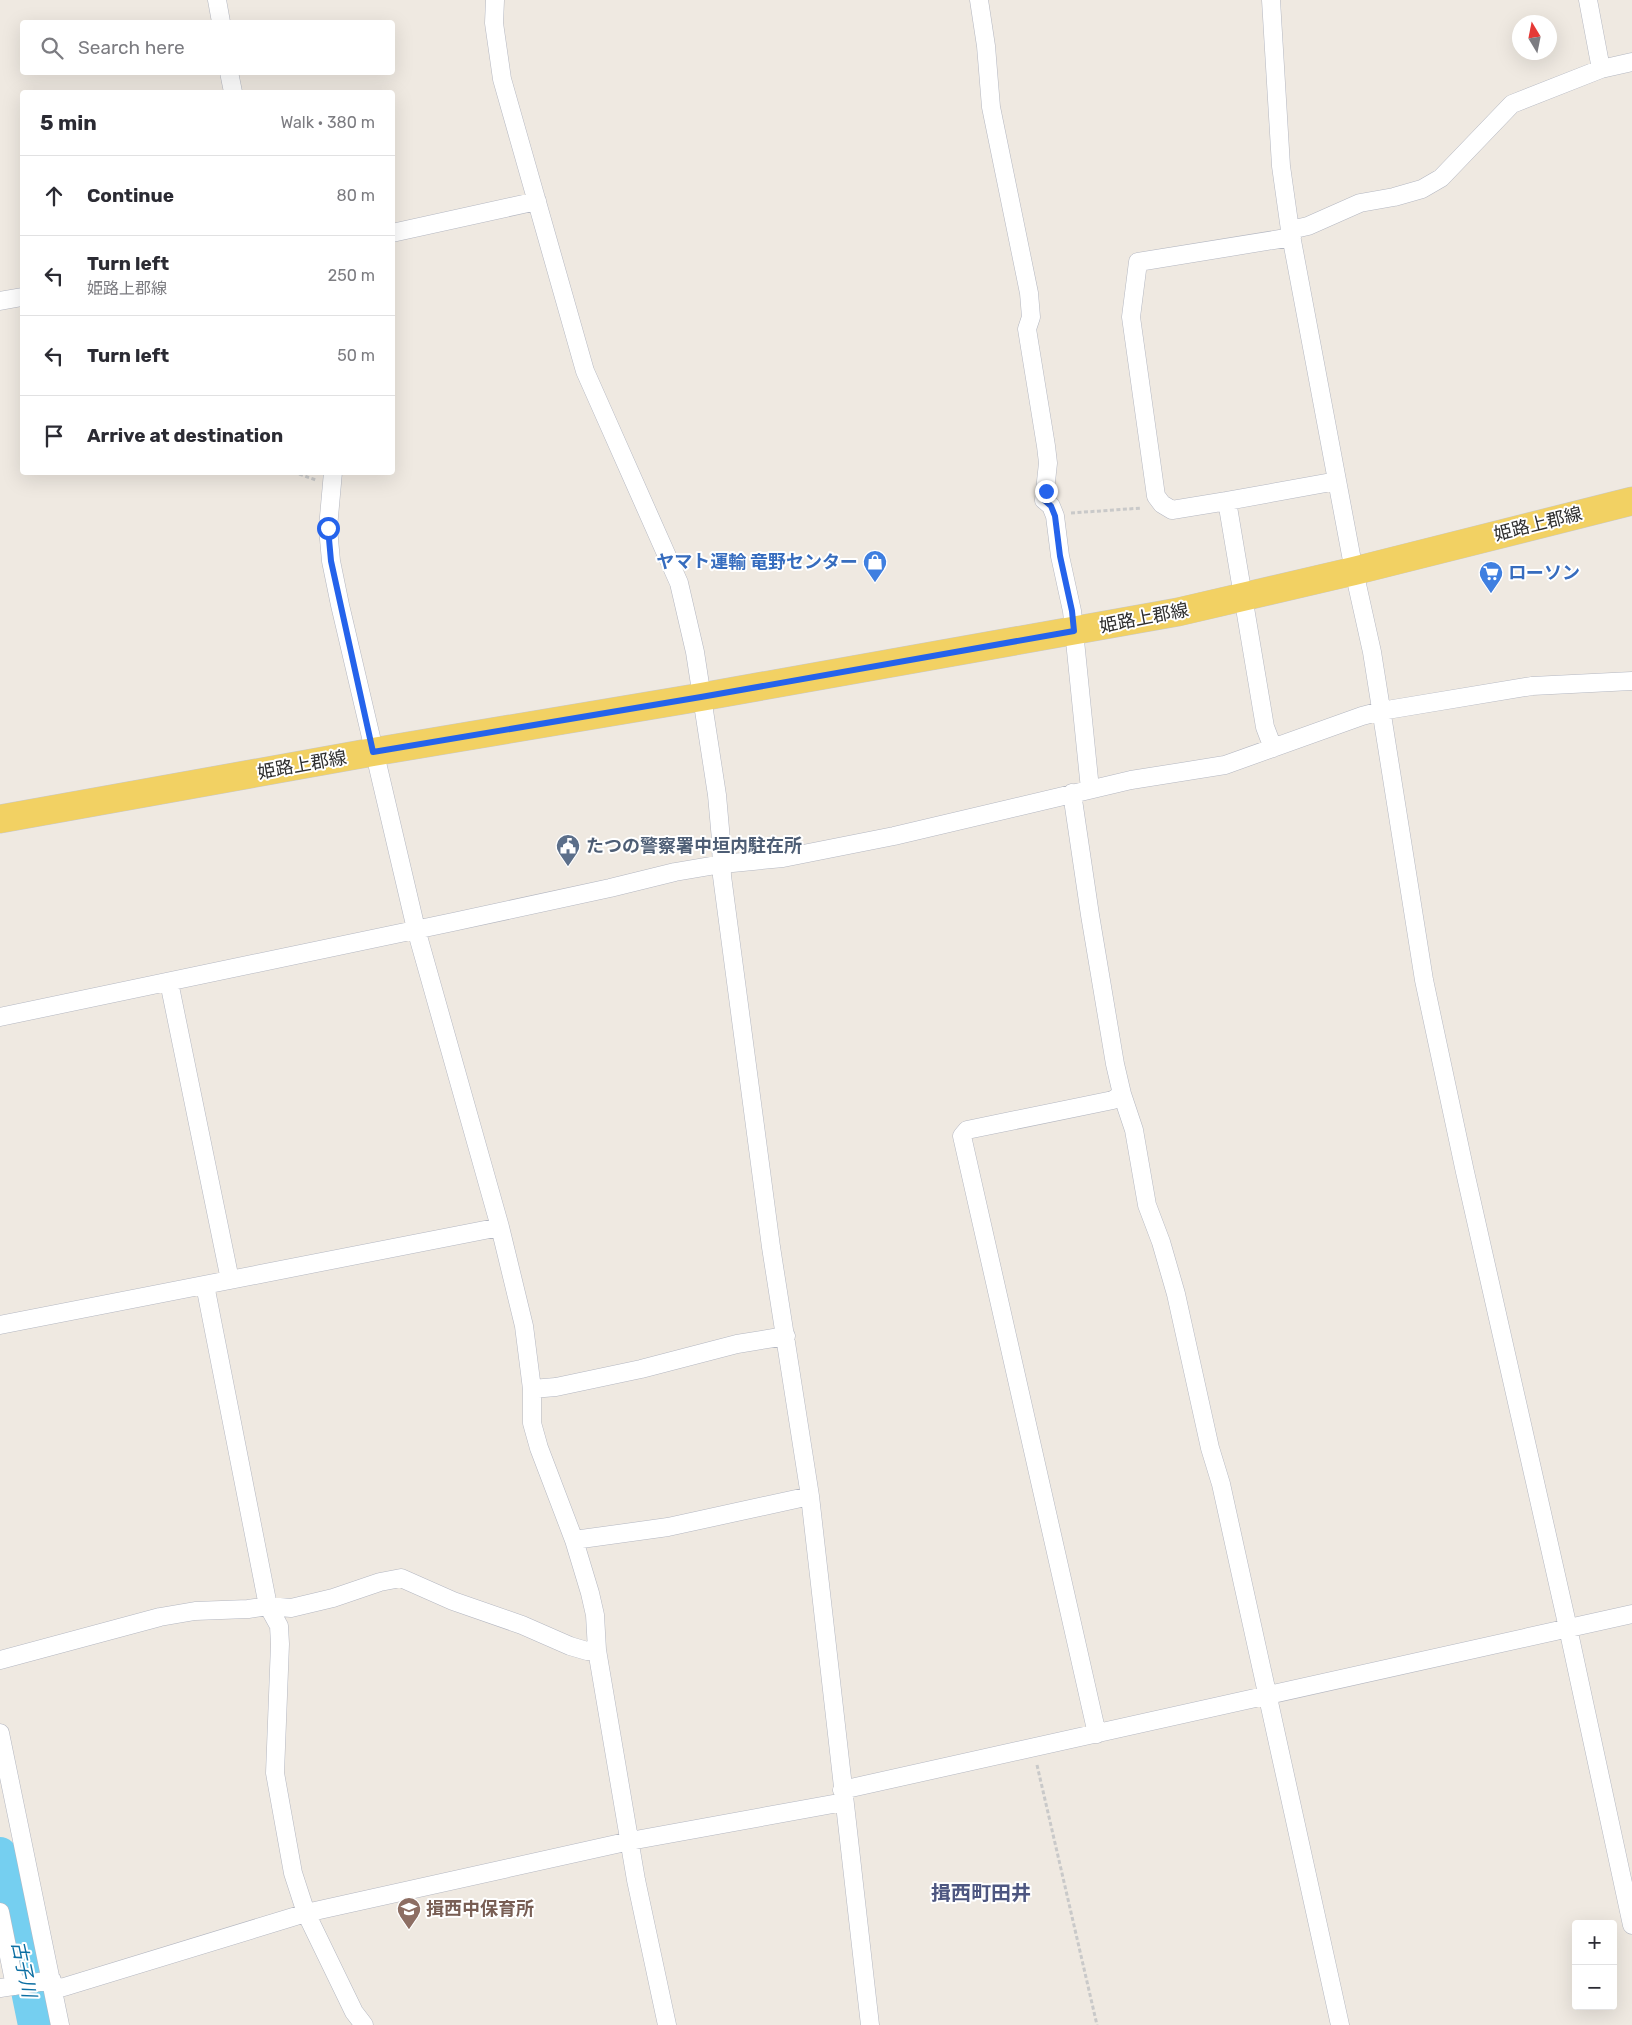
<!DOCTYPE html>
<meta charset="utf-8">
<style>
:root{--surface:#fff;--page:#f7f7f7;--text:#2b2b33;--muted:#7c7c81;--line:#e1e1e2}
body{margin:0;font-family:Rubik,"Noto Sans JP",sans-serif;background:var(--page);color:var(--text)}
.controls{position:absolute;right:15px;bottom:15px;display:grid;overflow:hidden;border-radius:5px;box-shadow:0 5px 20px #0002}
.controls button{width:45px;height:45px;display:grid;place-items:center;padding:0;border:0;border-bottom:1px solid var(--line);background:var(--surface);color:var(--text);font:25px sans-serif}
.compass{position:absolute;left:1512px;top:15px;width:45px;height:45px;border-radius:50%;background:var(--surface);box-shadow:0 5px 20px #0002;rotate:350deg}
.stop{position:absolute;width:15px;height:15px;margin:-11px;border:4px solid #2563eb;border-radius:50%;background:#fff}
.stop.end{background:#2563eb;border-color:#fff;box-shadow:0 1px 5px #0008}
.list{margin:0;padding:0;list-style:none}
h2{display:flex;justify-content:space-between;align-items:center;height:65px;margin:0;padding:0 20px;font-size:21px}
h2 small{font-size:16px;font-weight:400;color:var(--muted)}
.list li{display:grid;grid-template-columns:32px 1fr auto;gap:15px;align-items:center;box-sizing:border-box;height:80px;padding:0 20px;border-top:1px solid var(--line)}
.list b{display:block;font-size:19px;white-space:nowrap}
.list p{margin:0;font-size:16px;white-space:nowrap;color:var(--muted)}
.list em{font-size:16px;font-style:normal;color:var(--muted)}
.icon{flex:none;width:28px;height:28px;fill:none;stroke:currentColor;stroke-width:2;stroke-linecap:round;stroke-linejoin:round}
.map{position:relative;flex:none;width:1632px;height:2025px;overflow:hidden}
.search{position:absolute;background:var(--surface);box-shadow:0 5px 20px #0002;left:20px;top:20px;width:375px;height:55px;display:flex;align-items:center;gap:12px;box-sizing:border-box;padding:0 18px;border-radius:5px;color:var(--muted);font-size:19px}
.panel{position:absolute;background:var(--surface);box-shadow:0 5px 20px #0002;left:20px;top:90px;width:375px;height:385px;border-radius:5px}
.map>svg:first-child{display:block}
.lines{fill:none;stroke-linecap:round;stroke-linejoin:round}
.river{stroke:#75cff0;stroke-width:34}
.minor-casing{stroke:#b4b7c1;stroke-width:19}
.primary-casing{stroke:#c9c9c9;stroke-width:29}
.path{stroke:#c9c9c9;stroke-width:3;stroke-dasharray:4 2.5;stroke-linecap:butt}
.minor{stroke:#fff;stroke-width:18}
.primary{stroke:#f2d163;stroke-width:28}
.route{stroke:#2563eb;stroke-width:6}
.labels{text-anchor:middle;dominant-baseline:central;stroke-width:4;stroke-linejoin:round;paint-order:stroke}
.street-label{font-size:18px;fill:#2e2e2e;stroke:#fff}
.shop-label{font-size:18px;font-weight:bold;fill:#366cbe;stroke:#fff;text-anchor:end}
.service-label{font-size:18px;font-weight:bold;fill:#4e5e75;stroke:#fff;text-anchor:start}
.education-label{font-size:18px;font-weight:bold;fill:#785e54;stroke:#fff;text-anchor:start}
.water-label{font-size:19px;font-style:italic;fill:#0d6fa3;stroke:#fff}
.quarter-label{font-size:20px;font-weight:bold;fill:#4d5680;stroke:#fff}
</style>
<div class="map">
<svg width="1632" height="2025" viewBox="0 0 1632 2025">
<rect width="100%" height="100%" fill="#efe9e1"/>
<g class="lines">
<path class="river" d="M0,1854L35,2025"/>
<g class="minor-casing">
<path id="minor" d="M217,0L221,22
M495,0L494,23L502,79L585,371L679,583L695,652L717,795L721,840L722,876L771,1247L810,1496L870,2025
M979,0L986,46L991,107L1029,293L1031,317L1027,329L1046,446L1048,463L1044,500L1051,506L1055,516L1060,556L1072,611L1090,789
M1271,0L1281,166L1290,230L1354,571L1372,652L1424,980L1465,1172L1568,1628L1632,1925
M1588,0L1601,69
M229,72L233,92
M1290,230L1308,226L1360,203L1394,197L1422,189L1441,178L1512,104L1601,69L1632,62
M392,233L537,201
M1292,237L1138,262L1131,317L1156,496L1162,504L1172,510L1227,501L1337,481
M0,301L22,297
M333,472L328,528L331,561L340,605L416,929L500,1227L524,1326L532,1389V1423L539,1448L574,1540L590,1593L595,1615L597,1650L636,1880L667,2025
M1227,501L1265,727L1273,748
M1072,793L1090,915L1115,1064L1122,1094L1134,1130L1147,1205L1161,1242L1176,1294L1210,1448L1221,1484L1340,2025
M169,982L230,1280
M0,1017L453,922L610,888L675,872L722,864L783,858L894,836L1131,780L1225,765L1362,716L1381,711L1532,686L1632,681
M205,1285L268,1606L279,1626L280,1644L275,1773L293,1873L306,1913L354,2012L364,2025
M0,1325L500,1227
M532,1389L556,1387L641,1369L737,1344L786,1336
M574,1540L668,1527L810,1496
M0,1660L160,1617L195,1611L248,1609L268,1606L291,1608L333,1598L380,1582L401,1578L453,1601L522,1625L570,1646L587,1651L597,1650
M0,1733L60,2025
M1097,1734L962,1136L967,1130L1113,1100L1122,1094
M842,1790L1632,1614
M0,1912L15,1986
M0,1988L52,1980
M53,1988L64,1987L306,1913L630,1841L844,1802"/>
</g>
<g class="primary-casing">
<path id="primary" d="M0,819L373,752L701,697L1178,612L1354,571L1632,501"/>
</g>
<path class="path" d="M293,472L316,480
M1071,513L1142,508
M1037,1765L1097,2025"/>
<use href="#minor" class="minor"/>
<use href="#primary" class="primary"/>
</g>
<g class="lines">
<path class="route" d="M328,528L331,561L373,752L701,697L1074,631L1072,611L1060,556L1055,516L1051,506L1044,500L1046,491"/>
</g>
<defs>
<g id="shop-pin" transform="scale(1.25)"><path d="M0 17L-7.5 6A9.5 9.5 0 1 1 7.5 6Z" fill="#3f7fe0" stroke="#fff"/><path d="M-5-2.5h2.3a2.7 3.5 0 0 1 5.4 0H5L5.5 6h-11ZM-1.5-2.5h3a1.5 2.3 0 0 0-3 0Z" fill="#fff"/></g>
<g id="supermarket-pin" transform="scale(1.25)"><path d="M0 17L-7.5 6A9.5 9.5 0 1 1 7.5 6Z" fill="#3f7fe0" stroke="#fff"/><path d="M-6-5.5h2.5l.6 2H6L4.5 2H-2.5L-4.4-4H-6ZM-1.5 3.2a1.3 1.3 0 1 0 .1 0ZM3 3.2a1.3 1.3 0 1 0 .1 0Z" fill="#fff"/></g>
<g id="civic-pin" transform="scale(1.25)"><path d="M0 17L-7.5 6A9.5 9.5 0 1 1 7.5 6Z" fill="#5c6f8a" stroke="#fff"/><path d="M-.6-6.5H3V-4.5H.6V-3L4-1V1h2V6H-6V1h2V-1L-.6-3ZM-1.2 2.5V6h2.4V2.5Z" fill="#fff"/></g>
<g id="school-pin" transform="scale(1.25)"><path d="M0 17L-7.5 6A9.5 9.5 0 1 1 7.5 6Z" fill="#8d6e63" stroke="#fff"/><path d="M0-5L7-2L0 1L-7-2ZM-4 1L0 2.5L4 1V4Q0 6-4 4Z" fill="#fff"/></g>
</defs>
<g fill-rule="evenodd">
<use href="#shop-pin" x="875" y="562"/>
<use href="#supermarket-pin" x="1491" y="573"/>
<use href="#civic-pin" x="568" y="846"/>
<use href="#school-pin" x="409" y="1909"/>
</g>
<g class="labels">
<g class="street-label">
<text transform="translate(1538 524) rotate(-14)">姫路上郡線</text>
<text transform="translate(1144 618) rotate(-11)">姫路上郡線</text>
<text transform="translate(302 765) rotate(-10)">姫路上郡線</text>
</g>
<g class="shop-label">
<text x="858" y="562">ヤマト運輸 竜野センター</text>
<text x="1508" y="573" text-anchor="start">ローソン</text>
</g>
<g class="service-label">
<text x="586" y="846">たつの警察署中垣内駐在所</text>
</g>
<g class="education-label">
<text x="426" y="1909">揖西中保育所</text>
</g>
<g class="water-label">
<text transform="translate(24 1969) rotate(78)">古子川</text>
</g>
<g class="quarter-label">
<text x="981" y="1893">揖西町田井</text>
</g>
</g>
</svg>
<div class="controls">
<button>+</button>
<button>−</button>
</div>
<svg class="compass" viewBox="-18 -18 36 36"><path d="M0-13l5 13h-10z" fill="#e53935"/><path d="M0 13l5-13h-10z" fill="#7c7c81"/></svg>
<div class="stop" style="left:328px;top:528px"></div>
<div class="stop end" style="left:1046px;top:491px"></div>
<div class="search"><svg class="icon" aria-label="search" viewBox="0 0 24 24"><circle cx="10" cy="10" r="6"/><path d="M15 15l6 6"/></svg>Search here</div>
<section class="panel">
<h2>5 min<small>Walk · 380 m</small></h2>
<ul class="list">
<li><svg class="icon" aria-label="ahead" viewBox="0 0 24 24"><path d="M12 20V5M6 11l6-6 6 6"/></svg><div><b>Continue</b></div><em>80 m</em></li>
<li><svg class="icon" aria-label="left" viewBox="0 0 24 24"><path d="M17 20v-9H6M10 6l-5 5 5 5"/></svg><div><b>Turn left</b><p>姫路上郡線</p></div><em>250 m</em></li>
<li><svg class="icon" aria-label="left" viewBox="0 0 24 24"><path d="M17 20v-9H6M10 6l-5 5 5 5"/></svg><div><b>Turn left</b></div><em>50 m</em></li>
<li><svg class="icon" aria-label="arrive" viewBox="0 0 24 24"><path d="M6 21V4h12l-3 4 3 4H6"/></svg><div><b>Arrive at destination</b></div></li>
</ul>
</section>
</div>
